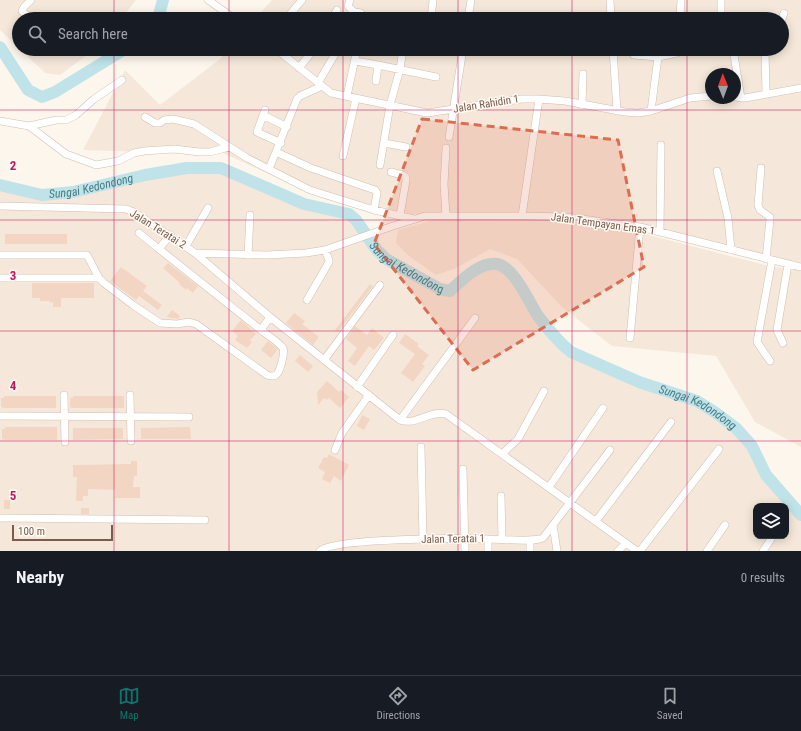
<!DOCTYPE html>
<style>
:root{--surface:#171b24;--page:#242831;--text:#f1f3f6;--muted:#9ea1a6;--line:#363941;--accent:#0f766e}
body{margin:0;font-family:"Roboto Condensed",sans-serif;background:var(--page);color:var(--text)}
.controls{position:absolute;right:12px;bottom:12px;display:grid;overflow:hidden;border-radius:8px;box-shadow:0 2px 10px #0003}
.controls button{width:36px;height:36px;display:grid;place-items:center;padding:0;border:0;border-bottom:1px solid var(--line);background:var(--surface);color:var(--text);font:20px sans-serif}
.compass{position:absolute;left:705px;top:68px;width:36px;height:36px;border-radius:50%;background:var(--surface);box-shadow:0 2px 10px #0003;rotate:359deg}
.scale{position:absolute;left:12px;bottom:10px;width:101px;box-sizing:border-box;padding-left:4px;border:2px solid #7a5c4d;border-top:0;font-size:11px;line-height:14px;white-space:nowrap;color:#7a5c4d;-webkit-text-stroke:3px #fffaf3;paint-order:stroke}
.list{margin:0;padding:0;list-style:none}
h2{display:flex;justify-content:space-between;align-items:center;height:52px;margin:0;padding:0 16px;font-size:17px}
h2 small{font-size:13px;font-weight:400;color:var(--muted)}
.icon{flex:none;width:22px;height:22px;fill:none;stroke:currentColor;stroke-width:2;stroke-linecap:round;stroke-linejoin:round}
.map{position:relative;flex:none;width:801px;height:551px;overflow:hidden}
.search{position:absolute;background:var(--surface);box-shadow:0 2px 10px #0003;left:12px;right:12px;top:12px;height:44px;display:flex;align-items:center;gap:10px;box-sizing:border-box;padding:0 14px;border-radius:22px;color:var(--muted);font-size:15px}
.sheet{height:124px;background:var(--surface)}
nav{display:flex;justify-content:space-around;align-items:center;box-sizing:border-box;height:56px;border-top:1px solid var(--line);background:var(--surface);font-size:11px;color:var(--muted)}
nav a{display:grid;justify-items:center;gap:2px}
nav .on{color:var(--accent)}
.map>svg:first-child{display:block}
.residential{fill:#f5e8da;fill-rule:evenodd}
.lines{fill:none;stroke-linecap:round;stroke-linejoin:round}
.river{stroke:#bfe3e8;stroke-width:12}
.building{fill:#f3d5c3}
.minor-casing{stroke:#d1beb0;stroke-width:8}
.minor{stroke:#fff;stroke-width:7}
.marked{fill:#dc6d51;fill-opacity:0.2;stroke:#dc6d51;stroke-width:3;stroke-dasharray:8 5;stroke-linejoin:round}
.grid{fill:none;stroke:#c2185b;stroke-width:1;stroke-opacity:0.55}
.labels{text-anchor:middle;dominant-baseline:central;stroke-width:3;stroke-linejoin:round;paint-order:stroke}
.street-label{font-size:11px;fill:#7a5c4d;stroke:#fffaf3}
.water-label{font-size:12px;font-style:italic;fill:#437c86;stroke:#fffaf3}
.grid-label{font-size:13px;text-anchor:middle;font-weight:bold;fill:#c2185b;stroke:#fffaf3;stroke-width:3;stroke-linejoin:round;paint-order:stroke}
</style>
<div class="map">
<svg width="801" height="551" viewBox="0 0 801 551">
<rect width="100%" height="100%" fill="#fdf6ec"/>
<path class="residential" d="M0,0H136L121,19H19V48L0,30Z
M272,0H801V263L732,248L638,224L475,213L412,214L301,189L223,153L199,154L83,150L125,70L160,105L220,59L229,49H782V19H255ZM711,74H735V98H711Z
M20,49H95L60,75L45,73Z
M187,167H222L304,203L349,213L357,219L377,249L387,258L441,288L449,289L474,270L482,266L496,263L506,267L518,280L539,314L563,344L572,350L640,380L698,400L737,428L752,445L766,474L801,514V551H0V184L42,194L73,191L145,174ZM756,506H786V536H756Z
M437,219L566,221L637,232L769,266L801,270V447L755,422L716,356L612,346L563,308L517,259L490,249L456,268L436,275L409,256L396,243L398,230Z"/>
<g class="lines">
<g class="river">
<path d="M158,19L163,0"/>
<path d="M0,47L28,90L42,97L55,92L125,49"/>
<path id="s1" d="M0,185L42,195L73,192L145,175L187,168H221L304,204L349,214L356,220L376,249L386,259L440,289L450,291C462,280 479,262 497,264C514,267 529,302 538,316C548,329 558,342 571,352L639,382L697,401L716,413L736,428L752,446L766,475L801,515"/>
</g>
</g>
<path class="building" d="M5,234H67V244H5Z
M168,263L198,286L193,293L187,288L186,290L179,284L180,283L163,268Z
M121,267L147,286L143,291L162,305L158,310L139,296L136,300L110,281Z
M32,283H94V298H61V307H53V302L50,303V301H40V298H32Z
M370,284L373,286L338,332L335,330Z
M172,310L180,316L178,319L167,317Z
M294,313L305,321L302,324L319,337L313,345L286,323Z
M241,320L256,334L250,340L252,342L247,348L235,340L238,336L232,331Z
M355,326L367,335L372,328L384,338L374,350L369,346L355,366L348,361L357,348L346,339Z
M405,334L419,344L417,346L429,355L422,364L425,366L413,382L401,373L415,354L399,343Z
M268,341L278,349L271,358L261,350Z
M300,355L313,366L308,372L295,361Z
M327,381L339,392L341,390L349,397L340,408L329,398L327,400L324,398L318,405L317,392Z
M4,396H56V408H4L1,407V398H4Z
M73,396H124V408H72L70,407V398H73Z
M362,415L370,419L364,430L357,426Z
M5,427H57V440H5L2,439V429H5Z
M190,427L191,439H141V428Z
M73,428H123V439L73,440Z
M329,454L349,465L341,481L334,476L330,483L322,479L325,472L318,468L324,457L327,458Z
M131,461H137V476H134L133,487H140V498H115V490L88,489V496H83V501H76L77,477H73V465L131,464Z
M4,500H10V509H4Z
M81,508H89V514H81Z"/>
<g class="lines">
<g class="minor-casing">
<path id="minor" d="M31,0L24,7L22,11L25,14L33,19
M208,0L235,19
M350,0L348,6L354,12L361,13L362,19
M610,0L611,19
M42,19L50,17L55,19
M286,19L302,0
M332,19L337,10
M431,19L433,0
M468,19L471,0
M680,19L681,0
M721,19V0
M782,19L784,13
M276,49L331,93L427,113L522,99H539L565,101L625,112L638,113L651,111L690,98L711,96
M613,49L617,111
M728,49L734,55L741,98
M765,49L766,94
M634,55L658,57
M355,61L378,65L436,77
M299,68L314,49
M376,81L378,65
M318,83L338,49
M347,96L357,49
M735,97L745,98L801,88
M582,105L583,74
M265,110L257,132L281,143
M651,111L658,57L677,53L678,49
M263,115L287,127
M145,117L155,123H160L164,120L173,119L194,124L247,158L310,190L374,210L414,219
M0,121L29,126L66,154L96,165L118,161L134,153L144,151L174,149L199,152H210L229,147
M29,126L56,120H66L76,115L94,99L122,80
M449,137L463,49
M384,143L406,147
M446,148L444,184L446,216
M276,152L311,168L375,190L377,193L374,210
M343,156L356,98
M380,165L390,105L400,69L403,49
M761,168L758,205L760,210L770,217V219L766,259
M269,169L297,99L300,96L322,86
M717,171L728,218L731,250
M391,172L403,175L406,177V181L400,215
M0,206L126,209L134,212L195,253L270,317L400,420C416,426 430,410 446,414L637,551
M522,216L539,99
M660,232L661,145
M139,233L159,249
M170,235L159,249L261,330
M186,246L208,208
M195,253L267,255L306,253L325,250L390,227L425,216H522L567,217L640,227L801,267
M0,255H87L99,278L104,283L133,305L160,323L177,324L189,322L196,324L267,375C270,376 273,377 276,375C280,372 285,353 283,348C280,343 266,334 261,330L270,317
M248,255L250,215
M0,278H99
M307,300L329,262V260L325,250
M630,338L640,227
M783,343L777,330L788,264
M324,360L380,285
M770,361L757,342L772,260
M357,387L393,335
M64,395L65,442
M130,395L131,441
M0,416L189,417
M400,420L475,318
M421,447L423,539
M335,450L342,433L369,395
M503,453L518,439L544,391
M463,469L465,551
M549,487L603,408
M501,496L502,539
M0,518L205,520
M596,521L671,422
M553,525L557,551
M488,539V551
M530,540V551
M320,551C333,538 463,538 489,539C505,539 524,542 540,539L543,538L610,450
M618,551L626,543
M640,551L719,449
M707,551L725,525
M763,551L771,539"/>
</g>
<use href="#minor" class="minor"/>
</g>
<path class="marked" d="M422,119L618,140L644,267L473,370L374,244Z"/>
<path class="grid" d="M114,0V19M229,0V19M343,0V19M458,0V19M572,0V19M687,0V19M114,49V551M229,49V551M343,49V551M458,49V551M572,49V551M687,49V551M0,110H801M0,220H801M0,331H801M0,441H801"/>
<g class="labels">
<g class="street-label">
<text transform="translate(486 104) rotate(-9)">Jalan Rahidin 1</text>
<text transform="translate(603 224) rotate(8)">Jalan Tempayan Emas 1</text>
<text transform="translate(158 229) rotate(32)">Jalan Teratai 2</text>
<text transform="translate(453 539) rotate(-1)">Jalan Teratai 1</text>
</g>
<g class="water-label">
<text stroke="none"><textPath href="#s1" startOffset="93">Sungai Kedondong</textPath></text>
<text stroke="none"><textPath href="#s1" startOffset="442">Sungai Kedondong</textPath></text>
<text stroke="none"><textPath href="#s1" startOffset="803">Sungai Kedondong</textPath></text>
</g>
</g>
<g class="grid-label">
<text x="13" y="170">2</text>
<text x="13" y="280">3</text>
<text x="13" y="390">4</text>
<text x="13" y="500">5</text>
</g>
</svg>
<div class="controls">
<button><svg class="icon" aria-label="layers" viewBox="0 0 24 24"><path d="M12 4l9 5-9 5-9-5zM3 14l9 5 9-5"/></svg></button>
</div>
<svg class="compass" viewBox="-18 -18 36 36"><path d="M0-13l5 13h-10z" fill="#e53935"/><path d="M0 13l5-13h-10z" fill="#9ea1a6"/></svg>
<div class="scale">100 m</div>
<div class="search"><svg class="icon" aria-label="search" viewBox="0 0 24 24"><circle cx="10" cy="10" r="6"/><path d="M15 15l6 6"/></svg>Search here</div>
</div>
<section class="sheet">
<h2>Nearby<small>0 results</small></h2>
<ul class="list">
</ul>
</section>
<nav>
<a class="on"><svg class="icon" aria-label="map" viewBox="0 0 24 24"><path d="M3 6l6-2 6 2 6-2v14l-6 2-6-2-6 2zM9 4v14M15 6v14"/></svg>Map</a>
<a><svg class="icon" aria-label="directions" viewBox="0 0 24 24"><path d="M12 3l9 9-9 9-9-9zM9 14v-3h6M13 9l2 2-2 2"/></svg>Directions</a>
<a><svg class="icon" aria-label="saved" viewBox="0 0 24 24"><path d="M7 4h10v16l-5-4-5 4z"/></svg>Saved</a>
</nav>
